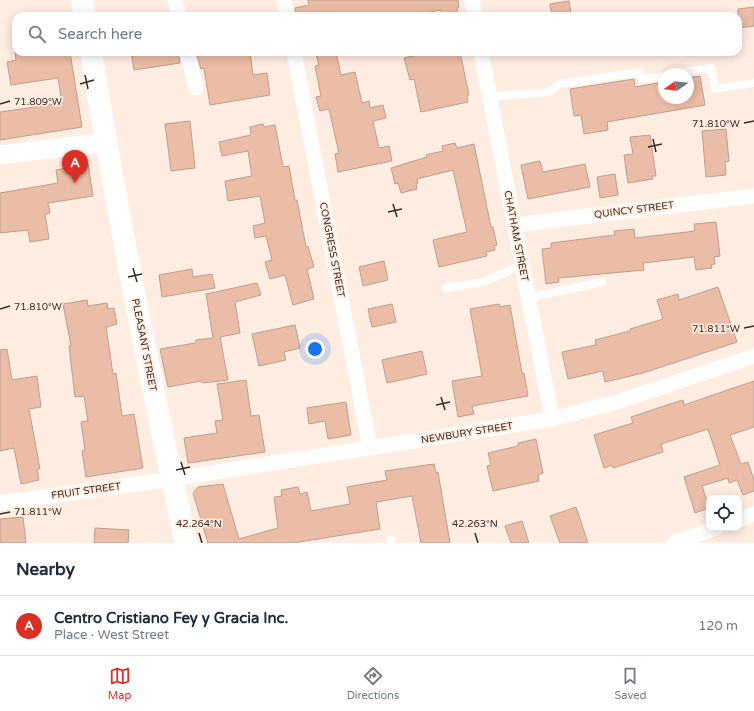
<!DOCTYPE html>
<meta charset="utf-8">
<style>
:root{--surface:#fff;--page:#f2f2f3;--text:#1f2937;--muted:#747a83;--line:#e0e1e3;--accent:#d93025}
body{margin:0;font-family:"Varela Round",sans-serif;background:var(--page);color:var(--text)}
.controls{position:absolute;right:12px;bottom:12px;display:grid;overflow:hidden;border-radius:8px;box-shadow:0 2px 10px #0003}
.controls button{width:36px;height:36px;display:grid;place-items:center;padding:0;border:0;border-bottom:1px solid var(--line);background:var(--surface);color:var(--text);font:20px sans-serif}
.compass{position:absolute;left:658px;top:68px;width:36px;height:36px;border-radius:50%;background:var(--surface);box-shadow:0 2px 10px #0003;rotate:256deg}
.you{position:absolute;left:315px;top:349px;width:14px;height:14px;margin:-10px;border:3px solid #fff;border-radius:50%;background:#1a73e8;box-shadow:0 0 0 6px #1a73e833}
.badge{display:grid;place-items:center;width:26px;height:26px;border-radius:50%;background:var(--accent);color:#fff;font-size:13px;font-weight:700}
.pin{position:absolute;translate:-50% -33px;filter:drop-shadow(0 1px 2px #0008)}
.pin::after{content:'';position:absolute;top:21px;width:14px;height:12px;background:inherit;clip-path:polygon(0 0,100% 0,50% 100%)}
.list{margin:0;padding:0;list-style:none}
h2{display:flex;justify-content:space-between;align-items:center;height:52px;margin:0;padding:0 16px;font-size:17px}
h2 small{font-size:13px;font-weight:400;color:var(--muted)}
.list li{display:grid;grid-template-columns:26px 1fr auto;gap:12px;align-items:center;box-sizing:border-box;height:60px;padding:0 16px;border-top:1px solid var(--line)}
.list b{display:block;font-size:15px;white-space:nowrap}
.list p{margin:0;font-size:13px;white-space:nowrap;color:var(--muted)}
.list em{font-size:13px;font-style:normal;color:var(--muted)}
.icon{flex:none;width:22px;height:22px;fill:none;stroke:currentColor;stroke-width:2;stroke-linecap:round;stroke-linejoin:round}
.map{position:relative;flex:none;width:754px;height:543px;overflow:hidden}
.search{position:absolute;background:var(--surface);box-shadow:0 2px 10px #0003;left:12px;right:12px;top:12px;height:44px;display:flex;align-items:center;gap:10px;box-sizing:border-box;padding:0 14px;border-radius:12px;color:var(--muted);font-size:15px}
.sheet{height:112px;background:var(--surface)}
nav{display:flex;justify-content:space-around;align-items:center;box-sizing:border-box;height:56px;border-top:1px solid var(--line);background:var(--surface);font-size:11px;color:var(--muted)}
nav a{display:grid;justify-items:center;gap:2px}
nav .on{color:var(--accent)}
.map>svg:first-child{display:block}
.building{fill:#ebbca6;stroke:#bd9e90}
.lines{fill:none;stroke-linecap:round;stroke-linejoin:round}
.service{stroke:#fff;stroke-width:8}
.minor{stroke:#fff;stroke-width:15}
.tertiary{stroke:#fff;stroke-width:19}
.secondary{stroke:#fff;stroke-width:22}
.ticks{fill:none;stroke:#362b24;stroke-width:1.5}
.labels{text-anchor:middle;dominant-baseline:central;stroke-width:3.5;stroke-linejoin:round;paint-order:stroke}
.street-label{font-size:10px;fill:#362b24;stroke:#ffede1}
.ticks-label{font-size:10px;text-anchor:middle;fill:#362b24;stroke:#ffede1;stroke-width:3.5;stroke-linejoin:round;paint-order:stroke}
</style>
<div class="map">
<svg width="754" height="543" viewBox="0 0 754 543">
<rect width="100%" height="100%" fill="#ffede1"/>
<path class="building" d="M308,0H458L459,7L457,8L458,16H441L440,10L412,16H296L295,8L309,5Z
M569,1L571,13L552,16L550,4Z
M754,7V26L738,28V9Z
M15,52H70L82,127L0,140V112L62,103L58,78L11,85L7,62L16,60Z
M131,52H178L180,63L134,70Z
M196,52H250L253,75L267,73L270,95L210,105L204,68L201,69Z
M328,52H336L341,75L355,72L362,103L369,101L370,108L383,105L386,118L373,121L379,148L389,146L392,161L338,172L335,154L339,153L329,109L320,111L316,97L321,96L315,66L319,65L316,54Z
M428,52H460L469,95L467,96L468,102L421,112L414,79L410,80L404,58Z
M700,76L705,105L607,122L608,130L584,134L581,115L574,116L570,89L634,79L635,87L664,82V98H688V78Z
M190,121L195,168L171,171L165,124Z
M263,124L264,127L275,125L283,167L289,166L295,200H297L306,247L308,246L314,267L307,269L314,299L293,305L285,275L270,279L265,262L272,260L266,236L255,238L253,226L265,223L260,196L228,201L225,181L252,176L248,151L222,156L219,142L251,135L250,127Z
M726,129L729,161L725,162L726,175L706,177L702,131Z
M650,135L656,176H652L653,179L628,183L624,155L633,154L630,137Z
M455,143L457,148L474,144L491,227H493L497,245L494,246L495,250L486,252L487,256L439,267L433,240L467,232L453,170L417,179L418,183H416L417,189L401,193L398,183L395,184L391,168L427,157L426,155L443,151L442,146Z
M540,161L543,172L585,164L590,187L528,199L521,165Z
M88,164L93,196L48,203L50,213L45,214L49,239L30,242L28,230L0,233V193L58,183L56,170Z
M615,174L618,195L600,198L597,177Z
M716,222L720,256L714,257L715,264L711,265L712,268L696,270L694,257L643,263L644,270L558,278L559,282L546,284L542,249L551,248V243L615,235L614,231L634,229L635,238L695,231L694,224Z
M384,261L388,280L363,286L359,267Z
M192,269L193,277L212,274L215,288L162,297L159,275Z
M257,283L261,295L235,302L240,333L220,337L228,380L203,383L201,381L168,387L160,349L195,343L196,340L213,338L206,294Z
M718,287L737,342L643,373L605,382L603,371L568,379L562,352L596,345L595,340L630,331V329L663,319L657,300L678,294L679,300Z
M87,300L88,306L107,303L108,309L114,308L117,324L106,327L113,374L116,373L122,416L134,414L143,468L86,477L82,451L85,450L81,422L88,421L84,396L75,397L69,346H71L63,304Z
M392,304L396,322L372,327L368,309Z
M499,304L500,307L510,305L522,373H524L528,396L472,406L474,414L458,417L452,381L482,376L470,309Z
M295,325L300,348L284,352L286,360L259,366L252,334Z
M7,349L12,380L37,376L41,407L29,409L40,469H37L39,480L21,484L14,448L0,451V350Z
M422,351L427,374L387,383L382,360Z
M246,380L251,416L259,415L265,452L188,463L184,438L217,433L215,421L223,420L217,384Z
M754,381V427L730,435L741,464L748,462L754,480V491L743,495L737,480L729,483L728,478L702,486L709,508L695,513L684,477L720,465L708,429L661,444L663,452L613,468L612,465L604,468L594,435L633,423L631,417L664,406L683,400L684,405Z
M346,402L351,435L328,439L325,421L309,424L307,408Z
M536,439L543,473L538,475L539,481L493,491L487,466L491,465L488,453L518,446V443Z
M434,464L436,473L438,472L450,543H421L412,496L376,502L380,529L293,543H208L193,493L198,487L223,484L239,539L278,528L274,497L282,496L281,490L298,487L300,494L307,492L311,511L350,504L347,487L387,480L385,471Z
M576,507L588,543H560L550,516Z
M23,517L26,543H0V519Z
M522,521L529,543H511L505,526Z
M95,528L129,530L128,543H94Z"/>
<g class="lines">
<path class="service" d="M674,74L711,68L715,89L754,83
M489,97L549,92L559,84L639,72L642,79L664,76
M446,288L484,282L521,265
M528,298L602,282
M391,540V543"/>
<path class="minor" d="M175,0L179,16
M284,0L287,16
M472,0L475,16
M187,52L196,88
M294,52L370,448
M481,52L552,419
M514,225L754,196
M0,503L172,479L552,419L617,402L754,356
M739,520L754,514
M674,543L716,528"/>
<path class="tertiary" d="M0,155L106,142"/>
<path class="secondary" d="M82,0L85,16
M91,52C118,217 150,380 186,543"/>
</g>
<path class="ticks" d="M85,75L88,89M80,84L94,80M0,104L10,101M744,123L754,121M653,139L656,152M648,147L662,144M393,204L397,217M388,212L402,209M133,268L137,282M128,277L142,274M0,309L10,306M744,328L754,326M441,397L445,410M436,405L450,402M181,462L185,475M176,470L190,467M0,514L10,512M199,533L202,543M475,533L478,543"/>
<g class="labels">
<g class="street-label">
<text transform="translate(634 210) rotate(-7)">QUINCY STREET</text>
<text transform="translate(516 236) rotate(79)">CHATHAM STREET</text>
<text transform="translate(332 250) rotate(79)">CONGRESS STREET</text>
<text transform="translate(144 345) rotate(79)">PLEASANT STREET</text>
<text transform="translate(467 433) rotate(-9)">NEWBURY STREET</text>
<text transform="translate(86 491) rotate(-8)">FRUIT STREET</text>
</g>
</g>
<g class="ticks-label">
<text x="38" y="105">71.809°W</text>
<text x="716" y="127">71.810°W</text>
<text x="38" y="310">71.810°W</text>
<text x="716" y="332">71.811°W</text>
<text x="38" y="515">71.811°W</text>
<text x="199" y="527">42.264°N</text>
<text x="475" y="527">42.263°N</text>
</g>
</svg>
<div class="controls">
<button><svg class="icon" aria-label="locate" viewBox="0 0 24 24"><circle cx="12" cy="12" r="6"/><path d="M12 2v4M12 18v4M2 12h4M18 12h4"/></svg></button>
</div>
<svg class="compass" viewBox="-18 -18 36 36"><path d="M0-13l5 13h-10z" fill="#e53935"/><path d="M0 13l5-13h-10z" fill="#747a83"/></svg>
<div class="you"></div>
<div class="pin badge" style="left:75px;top:183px">A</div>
<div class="search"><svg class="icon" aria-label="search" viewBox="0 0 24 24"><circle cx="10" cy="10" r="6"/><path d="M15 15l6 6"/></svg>Search here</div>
</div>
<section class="sheet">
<h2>Nearby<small></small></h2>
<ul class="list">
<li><span class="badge">A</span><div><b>Centro Cristiano Fey y Gracia Inc.</b><p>Place · West Street</p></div><em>120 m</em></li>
</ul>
</section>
<nav>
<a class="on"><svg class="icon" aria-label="map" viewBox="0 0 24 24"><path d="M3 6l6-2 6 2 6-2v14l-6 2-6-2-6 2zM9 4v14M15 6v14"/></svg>Map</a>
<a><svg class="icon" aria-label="directions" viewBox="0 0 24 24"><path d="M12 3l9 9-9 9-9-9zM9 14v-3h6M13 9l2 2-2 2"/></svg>Directions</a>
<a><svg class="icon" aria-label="saved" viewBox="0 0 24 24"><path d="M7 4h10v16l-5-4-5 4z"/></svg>Saved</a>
</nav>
